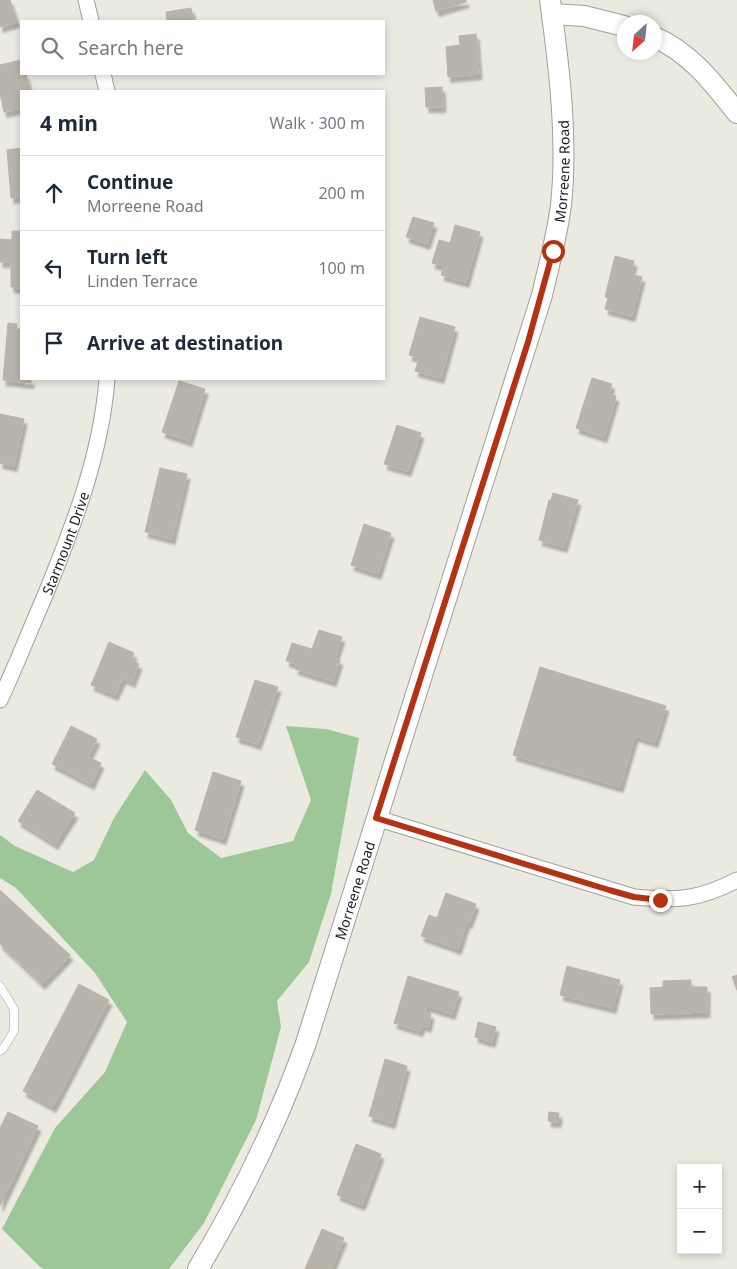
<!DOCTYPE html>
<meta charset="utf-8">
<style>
:root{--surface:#fff;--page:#f6f6f7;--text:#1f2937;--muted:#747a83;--line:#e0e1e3}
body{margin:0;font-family:"Noto Sans",sans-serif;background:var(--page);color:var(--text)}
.controls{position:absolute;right:15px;bottom:15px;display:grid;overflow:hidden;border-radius:0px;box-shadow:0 2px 8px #0003}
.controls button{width:45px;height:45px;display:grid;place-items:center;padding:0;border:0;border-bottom:1px solid var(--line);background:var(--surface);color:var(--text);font:25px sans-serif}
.compass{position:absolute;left:617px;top:15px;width:45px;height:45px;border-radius:50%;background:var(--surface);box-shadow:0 2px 8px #0003;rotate:207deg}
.stop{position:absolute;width:15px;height:15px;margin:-11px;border:4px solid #b43211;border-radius:50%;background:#fff}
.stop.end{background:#b43211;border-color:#fff;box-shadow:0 1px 5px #0008}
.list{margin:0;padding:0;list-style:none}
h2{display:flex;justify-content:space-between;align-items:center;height:65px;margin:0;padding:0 20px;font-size:21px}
h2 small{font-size:16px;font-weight:400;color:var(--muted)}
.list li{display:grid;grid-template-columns:32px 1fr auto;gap:15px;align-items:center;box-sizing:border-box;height:75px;padding:0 20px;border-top:1px solid var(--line)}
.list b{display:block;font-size:19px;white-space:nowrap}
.list p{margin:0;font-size:16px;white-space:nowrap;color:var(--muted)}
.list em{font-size:16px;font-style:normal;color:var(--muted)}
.icon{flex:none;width:28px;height:28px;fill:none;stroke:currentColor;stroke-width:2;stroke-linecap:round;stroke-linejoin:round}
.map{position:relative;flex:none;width:737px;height:1269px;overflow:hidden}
.search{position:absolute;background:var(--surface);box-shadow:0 2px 8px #0003;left:20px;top:20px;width:365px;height:55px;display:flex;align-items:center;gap:12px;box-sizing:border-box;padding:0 18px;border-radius:0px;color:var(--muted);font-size:19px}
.panel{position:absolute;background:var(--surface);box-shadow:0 2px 8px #0003;left:20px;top:90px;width:365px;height:290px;border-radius:0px}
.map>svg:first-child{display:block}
.forest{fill:#9dc799}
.building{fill:#b8b3ab;stroke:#bcb3a5;filter:url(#shadow)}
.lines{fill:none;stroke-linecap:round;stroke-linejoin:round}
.service-casing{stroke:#9f9f9f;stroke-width:9}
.minor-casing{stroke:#9f9f9f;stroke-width:17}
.tertiary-casing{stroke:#9f9f9f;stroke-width:22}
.service{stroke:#fff;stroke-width:8}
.minor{stroke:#fff;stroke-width:15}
.tertiary{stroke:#fff;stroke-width:20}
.route{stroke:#b43211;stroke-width:6}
.labels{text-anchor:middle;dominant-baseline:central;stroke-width:4;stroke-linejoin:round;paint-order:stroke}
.street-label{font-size:14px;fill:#1b1b1b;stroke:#fff}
</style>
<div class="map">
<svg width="737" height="1269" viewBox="0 0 737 1269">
<defs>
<filter id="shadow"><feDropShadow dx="3" dy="5.5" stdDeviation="1" flood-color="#0004"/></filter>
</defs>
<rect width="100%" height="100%" fill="#ebeae1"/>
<path class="forest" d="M286,726L326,729L359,738L331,894L309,962L277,1001L281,1027L256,1120L204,1223L169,1269H44L39,1266L2,1229L55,1128L105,1072L127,1022L95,973L16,888L0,878V835L15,846L73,872L94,860L114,818L145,770L171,800L188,833L221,858L293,841L311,800Z"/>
<path class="building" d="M0,0H10L17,22L0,27Z
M433,0H466V2L436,11Z
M191,8L194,21H197H167L166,12Z
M476,34L479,74L448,77L446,47L460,45L459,36Z
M21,60V74H26L30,91H21V108L4,112L0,93V65Z
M442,87L443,107H426L425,88Z
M21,148V197L11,198L7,150Z
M413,217L434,223L427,244L406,237Z
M455,225L480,232L466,282L441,275L444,266L432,263L439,240L450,243Z
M12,231H21V288L11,287V262H0V239L12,240Z
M615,256L634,261L631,274L642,277L632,316L605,309L608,298L605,297Z
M420,317L455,327L441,378L415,371L419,358L409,355Z
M8,323L17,324L16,329H21V379H31V383L3,380Z
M592,378L612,384L609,394L616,396L604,437L576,428Z
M179,381L205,389L189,441L162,432Z
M0,414L24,419L14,466L0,463Z
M397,425L421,433L408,471L384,464Z
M160,468L187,474L172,539L145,532Z
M553,493L578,500L564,547L539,540L549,500H551Z
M364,524L391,533L378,574L351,565Z
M319,630L342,637L335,658L340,660L333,681L295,669L297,664L286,661L292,643L312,649Z
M109,642L134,653L131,660L139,664L132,682L123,678L115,695L91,685Z
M540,667L666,706L655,742L635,736L620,787L513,755Z
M255,680L278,687L258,744L236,737Z
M71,726L97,739L88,757L101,763L91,784L52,764Z
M213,772L241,781L223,839L195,830Z
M37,790L75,813L55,844L18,821Z
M0,890L70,955L42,984L0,944Z
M446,893L476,904L469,923L467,922L458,949L421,936L429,915L437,918Z
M567,966L620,980L613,1008L560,995Z
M737,975V990L732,977Z
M408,976L459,992L452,1014L427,1006L425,1012L431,1014L428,1027L422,1025L420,1031L394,1023Z
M691,980V987H707V1012L651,1014L650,988L663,987V981Z
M79,984L109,1000L53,1107L23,1091Z
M478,1022L496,1027L492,1042L475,1037Z
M385,1059L407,1066L392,1123L369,1116Z
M8,1112L38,1126L0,1206V1128Z
M549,1112L559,1113L558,1122L548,1121Z
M356,1144L381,1154L362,1205L337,1195Z
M322,1229L344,1238L331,1269H305Z"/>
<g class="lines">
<g class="service-casing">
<path id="service" d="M0,986L14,1009V1031L3,1049L0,1051"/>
</g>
<g class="minor-casing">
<g id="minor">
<path d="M86,0L91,21"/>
<path d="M103,74L107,91"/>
<path id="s1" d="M0,700C16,666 29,632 44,598C73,527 101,456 107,379"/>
<path d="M376,818L634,897C676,901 699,900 737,880"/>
</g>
</g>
<g class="tertiary-casing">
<g id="tertiary">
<path d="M552,14L584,16L624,26"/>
<path d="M654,37C690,52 714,84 737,113"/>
<path id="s2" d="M198,1269C241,1197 278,1122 306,1043L542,295C549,265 557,236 561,205C568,140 559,65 550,0"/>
</g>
</g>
<use href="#service" class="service"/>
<use href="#minor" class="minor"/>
<use href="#tertiary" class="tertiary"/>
</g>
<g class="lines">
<path class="route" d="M553,251L528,342L376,818L609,890L634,897L660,900"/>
</g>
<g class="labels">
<g class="street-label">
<text stroke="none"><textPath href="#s2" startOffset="1161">Morreene Road</textPath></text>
<text stroke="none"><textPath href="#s1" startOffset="170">Starmount Drive</textPath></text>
<text stroke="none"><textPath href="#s2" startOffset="411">Morreene Road</textPath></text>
</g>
</g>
</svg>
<div class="controls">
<button>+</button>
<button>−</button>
</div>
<svg class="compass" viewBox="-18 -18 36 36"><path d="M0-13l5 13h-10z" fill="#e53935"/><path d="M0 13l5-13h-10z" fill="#747a83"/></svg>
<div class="stop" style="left:553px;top:251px"></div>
<div class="stop end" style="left:660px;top:900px"></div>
<div class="search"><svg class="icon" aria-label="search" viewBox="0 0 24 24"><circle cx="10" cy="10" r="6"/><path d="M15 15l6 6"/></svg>Search here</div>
<section class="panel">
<h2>4 min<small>Walk · 300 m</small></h2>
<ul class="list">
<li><svg class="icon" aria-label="ahead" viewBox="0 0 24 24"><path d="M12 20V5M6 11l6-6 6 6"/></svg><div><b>Continue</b><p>Morreene Road</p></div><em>200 m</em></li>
<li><svg class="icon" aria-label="left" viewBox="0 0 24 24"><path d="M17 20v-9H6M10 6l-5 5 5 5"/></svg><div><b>Turn left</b><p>Linden Terrace</p></div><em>100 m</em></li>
<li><svg class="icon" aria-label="arrive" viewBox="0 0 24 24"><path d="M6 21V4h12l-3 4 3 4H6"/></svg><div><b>Arrive at destination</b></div></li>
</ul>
</section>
</div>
